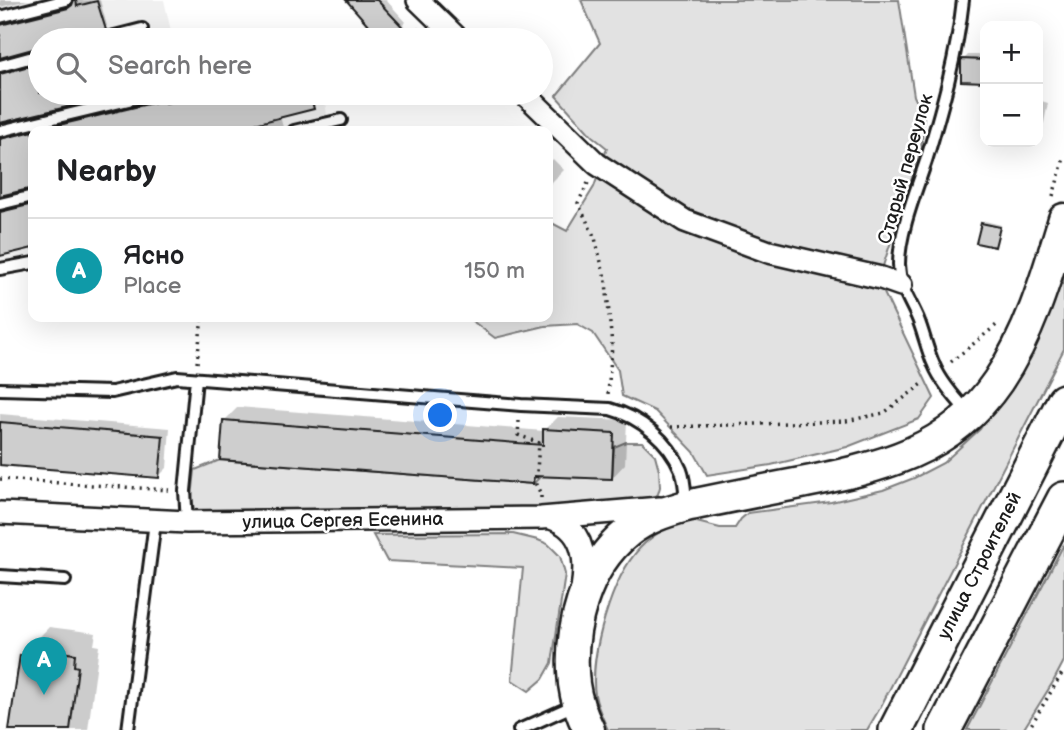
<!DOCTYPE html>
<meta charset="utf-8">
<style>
:root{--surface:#fff;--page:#f6f6f6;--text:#202124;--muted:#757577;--line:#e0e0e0;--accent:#1a73e8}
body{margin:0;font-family:"Balsamiq Sans",sans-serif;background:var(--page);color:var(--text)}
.controls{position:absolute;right:21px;top:21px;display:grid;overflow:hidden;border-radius:14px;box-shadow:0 7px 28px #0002}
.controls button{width:63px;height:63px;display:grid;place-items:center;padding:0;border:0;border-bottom:2px solid var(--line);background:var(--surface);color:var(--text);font:35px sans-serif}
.you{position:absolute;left:441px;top:416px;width:24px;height:24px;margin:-18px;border:5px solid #fff;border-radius:50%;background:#1a73e8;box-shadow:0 0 0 10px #1a73e833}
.badge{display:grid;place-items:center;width:46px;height:46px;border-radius:50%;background:var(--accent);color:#fff;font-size:23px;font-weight:700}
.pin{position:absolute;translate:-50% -58px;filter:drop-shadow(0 2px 4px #0008)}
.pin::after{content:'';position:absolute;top:37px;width:24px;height:21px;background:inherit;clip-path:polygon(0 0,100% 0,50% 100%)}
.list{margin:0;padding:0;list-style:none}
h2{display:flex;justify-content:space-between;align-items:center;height:91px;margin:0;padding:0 28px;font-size:30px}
h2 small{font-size:23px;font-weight:400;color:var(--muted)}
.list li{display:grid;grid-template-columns:46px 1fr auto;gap:21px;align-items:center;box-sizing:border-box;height:105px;padding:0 28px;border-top:2px solid var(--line)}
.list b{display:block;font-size:26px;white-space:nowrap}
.list p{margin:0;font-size:23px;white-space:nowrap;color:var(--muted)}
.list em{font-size:23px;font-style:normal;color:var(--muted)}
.icon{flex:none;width:38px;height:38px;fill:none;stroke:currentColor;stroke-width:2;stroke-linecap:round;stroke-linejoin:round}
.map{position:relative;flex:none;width:1064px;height:730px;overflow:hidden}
.search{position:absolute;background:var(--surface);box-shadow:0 7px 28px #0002;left:28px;top:28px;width:525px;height:77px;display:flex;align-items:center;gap:18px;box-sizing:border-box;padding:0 24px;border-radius:38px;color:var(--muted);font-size:26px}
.panel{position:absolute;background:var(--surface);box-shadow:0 7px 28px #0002;left:28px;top:126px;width:525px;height:196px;border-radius:14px}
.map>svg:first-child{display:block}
.built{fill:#f0f0f0}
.green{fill:#e2e2e2;stroke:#7f7f7f;stroke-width:2}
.shadow{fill:#0003}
.building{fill:#cecece;stroke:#1c1c1c;stroke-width:2}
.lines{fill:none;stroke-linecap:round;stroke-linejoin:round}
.lane-casing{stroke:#1c1c1c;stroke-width:16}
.street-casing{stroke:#1c1c1c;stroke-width:26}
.secondary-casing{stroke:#1c1c1c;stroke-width:35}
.primary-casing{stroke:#1c1c1c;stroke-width:38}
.path{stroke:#1c1c1c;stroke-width:3.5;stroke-dasharray:2 5;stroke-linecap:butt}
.lane{stroke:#fff;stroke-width:10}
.street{stroke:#fff;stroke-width:21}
.secondary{stroke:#fff;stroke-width:30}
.primary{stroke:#fff;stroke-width:33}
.labels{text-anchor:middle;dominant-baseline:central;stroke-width:5;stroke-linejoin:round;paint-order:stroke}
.street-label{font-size:19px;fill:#1c1c1c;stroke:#fff}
</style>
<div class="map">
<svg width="1064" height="730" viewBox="0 0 1064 730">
<rect width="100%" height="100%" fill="#fff"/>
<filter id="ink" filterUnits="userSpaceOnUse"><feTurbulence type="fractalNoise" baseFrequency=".0143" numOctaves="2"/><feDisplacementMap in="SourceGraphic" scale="14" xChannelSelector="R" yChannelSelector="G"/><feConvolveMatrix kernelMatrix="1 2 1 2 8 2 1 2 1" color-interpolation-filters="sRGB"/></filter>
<g filter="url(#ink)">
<path class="built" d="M0,0H164L173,40H40V93H324L329,131H33V270L0,277Z"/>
<path class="green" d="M581,0H899L914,96L924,117L921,151L882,269L884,293L934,398L919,419L847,447L771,465L707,475L694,452L655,411L622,396L618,370L593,333L577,324L545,326L495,338L467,317H548V221L567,231L594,187L607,148L592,136L556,96L600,43Z
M1064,261V349L880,708L867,730H608C603,719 597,707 595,695C589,655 612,577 640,548C653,534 668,527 685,519L720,528H735L741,519L748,513L831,502L883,490L914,478L943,463L980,429L1026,355Z
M626,442H642L655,455L659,470L660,487L658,494L650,502L517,509L194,510L192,498L195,470L220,460L533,484L541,476L612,479L614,447Z
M513,534L538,540L548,544L560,556L565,574L552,663L543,679L529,691L512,680L523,568L387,561L373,535Z
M1064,544V661L1053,682L1023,730H967Z"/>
<path class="shadow" d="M0,0H28L0,7Z
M75,0H100L107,26L94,33V40H40V46L0,56V23H5L72,6Z
M348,0H386L406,22L387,40H381L370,29L373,27Z
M418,27L430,40H404L405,39Z
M159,32L161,40H130Z
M968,55H985V80H963V60Z
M40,63V93H118L0,121V71L5,72Z
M167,93H175L177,100L204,93H312L315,105L313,108L280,116L284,131H33V187L0,194V136L5,137L164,99Z
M1038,100L1048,103L1044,123L1042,125L1038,124Z
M553,159L564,170L548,186V164Z
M33,203V247L2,254L0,245V210H4Z
M985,221L1001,225L997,243L995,245L983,224Z
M238,407L544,431L558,417L627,420L625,464L612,478L540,475L532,482L225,420Z
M0,414L170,428L167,468L159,476L0,463Z
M49,627L96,633L94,645L99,646L88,730H11L21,656Z"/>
<path class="building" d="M74,0H76L77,6L97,1L106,30L94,34L91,40H40V47L0,58V25L68,8L72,5Z
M346,0H377L415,40H378L368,29L370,27Z
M961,59L985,60V82L961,81Z
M40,63V93H125L0,123V74Z
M206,93H310L314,109L227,131H33V188L0,196V139L160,101L165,95L166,103Z
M33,204V248L0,256V212Z
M981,223L1000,227L995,247L976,243Z
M223,420L543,445V429L614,433L612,479L534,476L533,484L220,460Z
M0,422L163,436L159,478L0,465Z
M26,648L75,654L74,666L78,667L70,730H9L20,655L25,656Z"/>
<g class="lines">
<g class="lane-casing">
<path id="lane" d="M963,0C957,55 942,108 926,161C916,191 899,233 899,264C900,289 909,298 918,319C924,334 927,350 934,365C941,382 955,398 968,412
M0,17L66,0
M99,40L142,29
M0,66L40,55
M0,131L158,93
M294,131L341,120
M0,204L33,196
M0,269L33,263
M0,389L112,392L177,377L521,405L610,409C640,417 669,441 681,470C685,480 685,492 686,503
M187,522L185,491L196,379
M0,576L65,580
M128,730L155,522
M519,730L577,704"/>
</g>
<g class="street-casing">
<path id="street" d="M418,0L459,40
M524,93L597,164L685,221L769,252L881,278L901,285
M0,513L187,522L541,518L660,508
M551,518C584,529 587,559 582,589"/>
</g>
<g class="secondary-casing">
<path id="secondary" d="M589,730C582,716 576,700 574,684C568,631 584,567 628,532C645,518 665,512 686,506C725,498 763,490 801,483C880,467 949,453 998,381C1031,332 1047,275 1064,219"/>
</g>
<g class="primary-casing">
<path id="primary" d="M896,730L1064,401
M944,730L1064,499"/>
</g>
<path class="path" d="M588,183L578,203L595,238L606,282L612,345L608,394
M1053,196L1064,158
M951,362L999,323
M197,363L202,317
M519,421L518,435L539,443L536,485L541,494V499
M671,427L846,421L884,413L925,382
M0,479L169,490
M1028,730L1064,670"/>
<use href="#lane" class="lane"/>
<use href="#street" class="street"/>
<use href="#secondary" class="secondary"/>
<use href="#primary" class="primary"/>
</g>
</g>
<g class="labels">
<g class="street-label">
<text transform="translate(906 169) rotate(-74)">Старый переулок</text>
<text transform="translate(343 521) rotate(-1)">улица Сергея Есенина</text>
<text transform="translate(980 566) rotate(-63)">улица Строителей</text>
</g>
</g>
</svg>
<div class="controls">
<button>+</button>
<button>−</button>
</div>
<div class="you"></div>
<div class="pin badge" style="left:44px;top:695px;background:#0f9aa8">A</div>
<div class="search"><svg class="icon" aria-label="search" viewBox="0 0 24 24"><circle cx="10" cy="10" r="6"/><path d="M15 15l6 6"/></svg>Search here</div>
<section class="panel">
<h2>Nearby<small></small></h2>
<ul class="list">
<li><span class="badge" style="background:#0f9aa8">A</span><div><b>Ясно</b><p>Place</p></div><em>150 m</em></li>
</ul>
</section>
</div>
